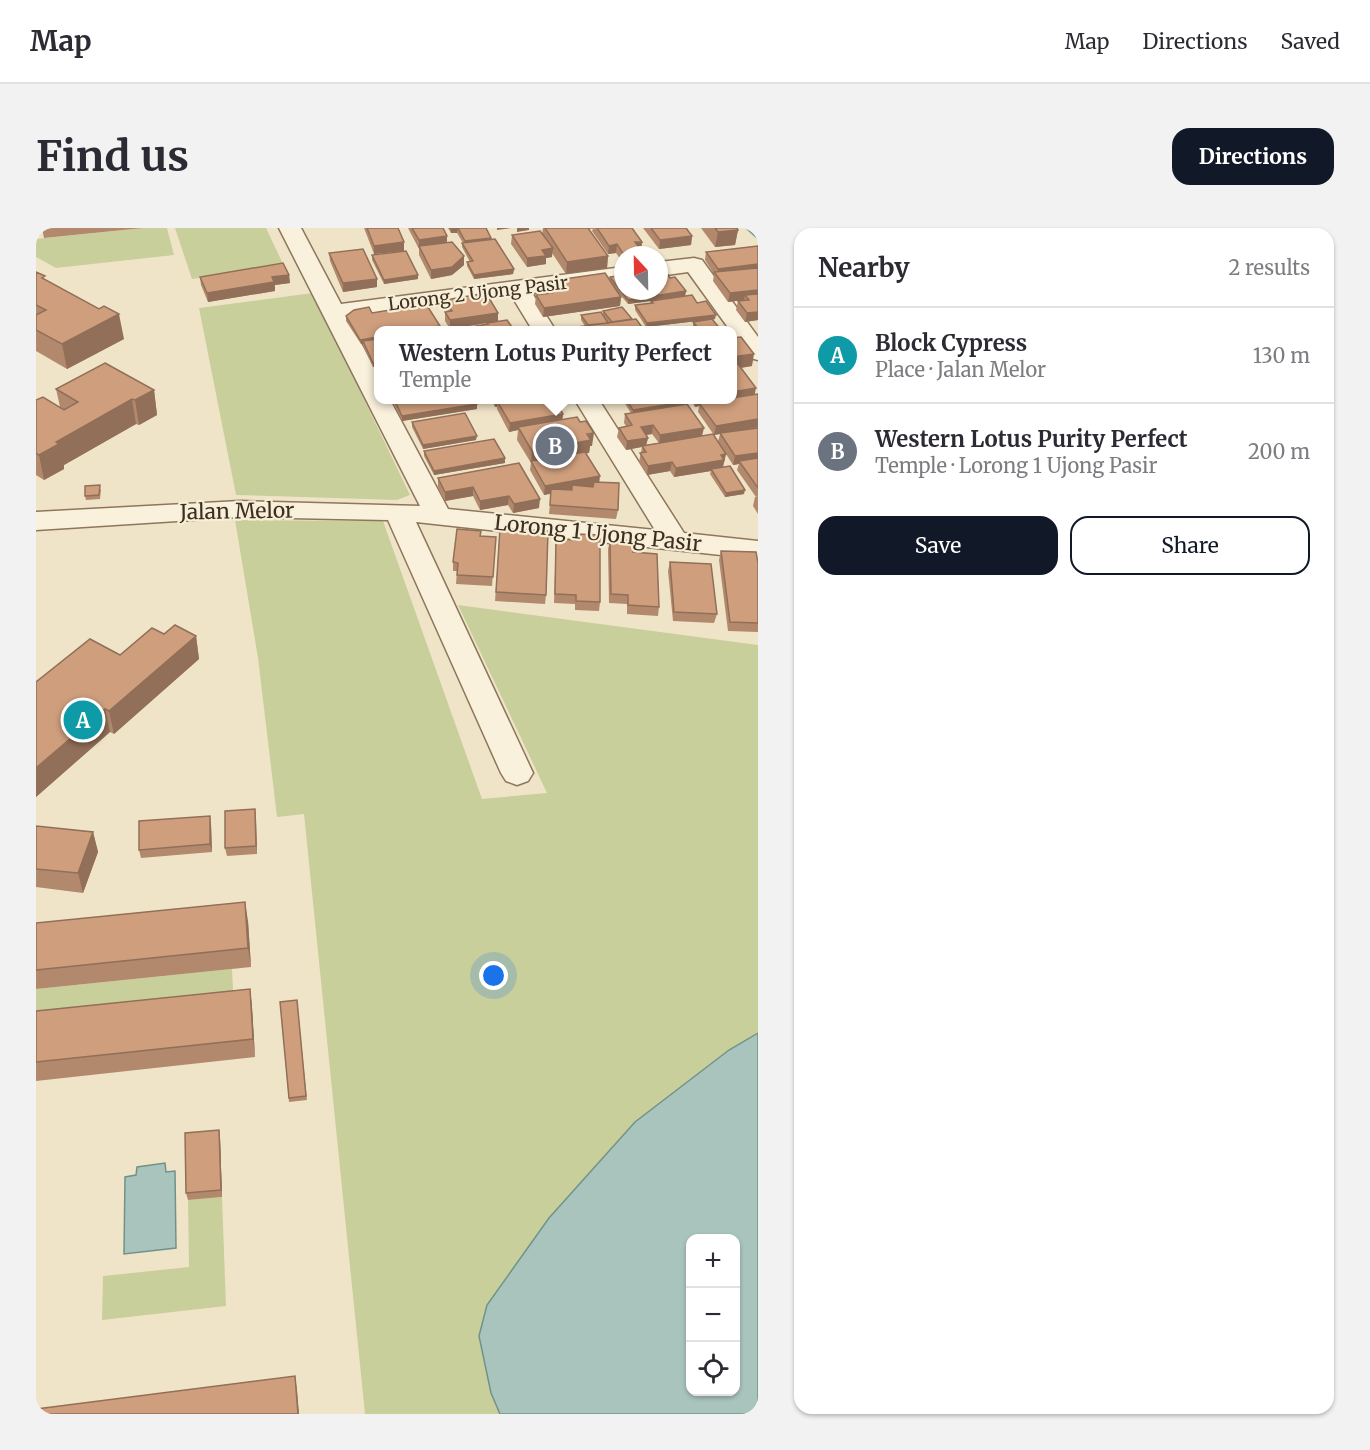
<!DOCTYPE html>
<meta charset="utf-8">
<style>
:root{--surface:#fff;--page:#f2f2f3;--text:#2b2b33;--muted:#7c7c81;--line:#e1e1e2;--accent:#111827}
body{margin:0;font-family:Merriweather,serif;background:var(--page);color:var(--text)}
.controls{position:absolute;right:18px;bottom:18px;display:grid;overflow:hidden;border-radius:12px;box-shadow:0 2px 4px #0004}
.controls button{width:54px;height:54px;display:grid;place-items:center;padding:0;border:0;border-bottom:2px solid var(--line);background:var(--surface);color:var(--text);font:30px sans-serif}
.compass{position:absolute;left:578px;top:18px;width:54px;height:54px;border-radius:50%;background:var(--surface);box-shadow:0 2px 4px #0004;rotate:338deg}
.you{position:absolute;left:458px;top:748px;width:21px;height:21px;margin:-15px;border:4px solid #fff;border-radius:50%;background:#1a73e8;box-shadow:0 0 0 9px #1a73e833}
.badge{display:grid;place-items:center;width:39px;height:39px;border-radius:50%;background:var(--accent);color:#fff;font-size:20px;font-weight:700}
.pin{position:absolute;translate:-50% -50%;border:3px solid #fff;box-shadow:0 2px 6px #0006}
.popup{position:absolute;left:338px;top:98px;width:363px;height:78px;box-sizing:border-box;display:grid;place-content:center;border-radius:12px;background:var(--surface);filter:drop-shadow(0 2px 4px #0005);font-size:20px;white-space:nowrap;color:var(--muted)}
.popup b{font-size:22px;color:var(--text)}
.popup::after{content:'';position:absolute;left:50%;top:100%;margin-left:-12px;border:12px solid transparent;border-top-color:var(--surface)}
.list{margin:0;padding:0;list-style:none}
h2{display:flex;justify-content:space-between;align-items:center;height:78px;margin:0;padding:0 24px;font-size:26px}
h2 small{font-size:20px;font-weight:400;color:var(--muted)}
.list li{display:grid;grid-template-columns:39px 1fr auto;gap:18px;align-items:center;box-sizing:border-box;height:96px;padding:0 24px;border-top:2px solid var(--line)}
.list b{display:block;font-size:22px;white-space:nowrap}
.list p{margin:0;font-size:20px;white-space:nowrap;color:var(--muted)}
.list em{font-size:20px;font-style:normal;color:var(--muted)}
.actions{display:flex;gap:12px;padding:18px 24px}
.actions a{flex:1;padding:14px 0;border:2px solid var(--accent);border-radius:18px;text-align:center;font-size:21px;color:var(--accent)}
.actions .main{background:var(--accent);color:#fff}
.icon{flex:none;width:33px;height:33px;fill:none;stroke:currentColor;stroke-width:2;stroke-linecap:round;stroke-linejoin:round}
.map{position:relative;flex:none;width:722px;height:1186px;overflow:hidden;border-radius:18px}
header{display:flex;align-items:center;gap:36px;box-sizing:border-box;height:84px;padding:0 30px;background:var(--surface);border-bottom:2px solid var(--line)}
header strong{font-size:28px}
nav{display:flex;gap:33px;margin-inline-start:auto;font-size:21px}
.intro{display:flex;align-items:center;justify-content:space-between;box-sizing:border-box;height:144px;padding:0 36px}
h1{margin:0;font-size:42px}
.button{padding:15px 27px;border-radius:18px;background:var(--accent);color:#fff;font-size:21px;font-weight:700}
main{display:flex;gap:36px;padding:0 36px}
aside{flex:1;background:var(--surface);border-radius:18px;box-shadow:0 2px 4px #0004}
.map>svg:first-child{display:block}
.green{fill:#c9cf9b}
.water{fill:#a9c4bc;stroke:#6f938a;stroke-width:1.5;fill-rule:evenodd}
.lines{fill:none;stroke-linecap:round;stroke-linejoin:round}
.stream{fill:#6f938a;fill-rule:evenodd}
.minor-casing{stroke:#8d765c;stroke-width:3}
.minor{fill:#faf1dc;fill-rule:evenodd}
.wall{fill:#b2896c;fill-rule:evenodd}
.shaded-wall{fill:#916f58}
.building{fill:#cf9f7d;stroke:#916f58;stroke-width:1.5}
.labels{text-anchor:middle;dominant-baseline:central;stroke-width:4.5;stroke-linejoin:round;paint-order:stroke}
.far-street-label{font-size:18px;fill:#3d2e20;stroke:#f7eed8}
.street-label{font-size:21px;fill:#3d2e20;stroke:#f7eed8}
</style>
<header>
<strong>Map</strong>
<nav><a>Map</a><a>Directions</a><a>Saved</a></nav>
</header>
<div class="intro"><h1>Find us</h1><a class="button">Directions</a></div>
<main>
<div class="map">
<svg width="722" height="1186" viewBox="0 0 722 1186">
<rect width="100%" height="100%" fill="#f0e4c8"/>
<path class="green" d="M107,0H131L138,27L20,40L0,29V11Z
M139,0H230L248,38L156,51Z
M277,65L374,267L361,272L200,267L163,80Z
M199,292L347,293L446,571L511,565L422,377L722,417V805L693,822L599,894L455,1165L464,1186H329L268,586L241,589L222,430Z
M196,741L198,781L0,802V761Z
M186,969L190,1078L66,1092L67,1048L153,1039L152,972Z"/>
<path class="water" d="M722,805V1186H464L455,1165L443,1108L451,1077L513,990L599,894L693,822ZM654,1010H700V1164H654Z
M129,935L130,944L139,943L140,1020L88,1026L89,949L100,947L101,939Z"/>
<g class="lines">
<path class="stream" d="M709,0H715L722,7V12Z"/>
<g class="minor-casing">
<path id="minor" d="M243,0H265L305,76L587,39V53L496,65L520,103H497L475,67L311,89L342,147V172H354L412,281L619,302L539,172H563L648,305L722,313V331L380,294L497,545L492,553L481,557L470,553L465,545L352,292L204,289L0,302V284L204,273L384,278Z
M658,30L666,32L722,109V132L714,130L652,44L623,48V34Z"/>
</g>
<use href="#minor" class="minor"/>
</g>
<path class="wall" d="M6,0H107L8,10Z
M328,0H362L368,14V23L338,26Z
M372,0H407L411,15L428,28V37L416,47L395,51L383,27V21Z
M412,0H450L455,11L478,41L477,46L438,51L431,38V34H434L426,19V15H427L421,5H415Z
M507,0H596L606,14L605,22L606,24V27H587V35L580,25L572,26L556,3L557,1H553L572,28L571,40L530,46L516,25V29L510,30V36L491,39L475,16L476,7L506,6Z
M607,0H650L656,8L655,17L623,21Z
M665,0H701L702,2L699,17L679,19Z
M717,0H722V5Z
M722,18V92L709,94L700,82L702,73L708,72L692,74L677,53L678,46L669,32L670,24Z
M293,25L341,51V59L307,64L294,33Z
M336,27L382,47V51L348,56L336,32Z
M0,44L9,52L88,111L31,141L0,123Z
M253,47L254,55L239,57V63L172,74L165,57L164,49Z
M574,49L587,63L634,50L650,63L649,68L661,75L679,91L676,92L684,102H660L657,99V94L670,92L610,99L599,82V77L614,75L615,73L592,76L582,64L585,69L584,78L507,89L499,76L500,67L513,65V60L521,59V52H573Z
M409,72L462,85V93L478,102H423V101L451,96V95L414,101L409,93V84H411L409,80Z
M567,83L596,91L608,102H532L533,100L549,98L545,92V87H567Z
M336,85L404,98V102H342V138L337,139L327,118V116H325L310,93V88Z
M696,110L716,138L705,140L719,166L722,200V268L720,269L701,242L703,236L697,237L690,226L687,240L708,266L689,269L674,246L675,243L638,249L634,243L611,247L603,234L606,219L590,222L581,209L583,200L590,198L588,195L589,186L595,185L586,171H647L648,176L666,208L682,214L684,206L678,207L662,184L663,178L659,179L654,171H696ZM616,206L623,215L610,217L612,210L610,207Z
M20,161L118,162L121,187L103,197L100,196L28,237V241L8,252L0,247V172L24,179Z
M356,171H438L441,176V181L366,193Z
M455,171H518L527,186L526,191L556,218H554L553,225H550L563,254L582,282L580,291L513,286L515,265L508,267L494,242L495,235L481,212L482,202L473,204L461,181V179H459Z
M376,194L440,212L387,221L376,199Z
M388,223L469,230V235L398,247L388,228Z
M483,235L503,280L477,285L472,277L444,282L437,268L409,273L402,259V250Z
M65,261L64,271L50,272L49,268Z
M722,268V286L717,278L719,269Z
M464,300L510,367L509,376L459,373Z
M540,306L564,374L563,383L539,382V376L518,375L520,311L539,312Z
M444,308L460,309L456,358L420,356L421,343H417V334Z
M574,312L597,324L623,379L622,388L591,386V376L573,375L572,321Z
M685,323L722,335V404L692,403L683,332Z
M634,334L681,386L678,395L637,393L632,343Z
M128,406L160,408L163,431L78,506L74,504L0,569V454L84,427Z
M219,581L221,626L191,628L189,620Z
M175,596L176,624L105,630L103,622Z
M0,598L57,604L62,624L47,665L0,659Z
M212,693L215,739L0,761V695Z
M214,761L216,779L219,829L0,853V783Z
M261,772L271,872L253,874L244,774Z
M183,902L184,909L186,969L152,972L150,965Z"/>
<path class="shaded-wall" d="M422,0L421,5H415V1Z
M461,0H475L461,2Z
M481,0H493V2L481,4Z
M702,2L699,17L679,19L682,4Z
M411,8V17L383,18V21V12Z
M656,8L655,17L623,21L624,12Z
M455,10V14L429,17V13Z
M368,14V23L338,26V18Z
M599,14H606L605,22Z
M581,16L580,25L572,26L573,18Z
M517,20L516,29L510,30V36L491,39V30L506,22Z
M606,24V27H588Z
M428,28V37L416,47L395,51V42Z
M572,28L571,40L530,46L531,34Z
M722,36V45L681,48L682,41Z
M478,41L477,46L438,51V47Z
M253,47L254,55L239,57V63L172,74L171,65L236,49Z
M382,47V51L348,56V52Z
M341,51V59L307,64V55Z
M722,62V70L709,67L708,72L692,74L694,65Z
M650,63L649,68L592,76V72Z
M585,69L584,78L507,89L508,80Z
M722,84V92L709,94L711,85Z
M462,85V93L414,101V92Z
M83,86L88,111L31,141L26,116Z
M680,87L679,91L610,99L611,95Z
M404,98V102H379Z
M342,109V113H327V116H325L324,112Z
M718,126L716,138L696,141V129Z
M342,134V138L337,139V135Z
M720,160L718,169L663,175V178L659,179L660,171H696V164Z
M118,162L121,187L103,197L99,172Z
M96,171L100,196L28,237V241L8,252L3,227L20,214Z
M460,171H507L461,173V179H459Z
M648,174V178L597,187V182Z
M441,176V181L366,193V188Z
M527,186L526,195L482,199V202L473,204L474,195Z
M722,191V199L678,207L680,198Z
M617,197L616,206L603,208L605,199Z
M668,200L666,208L623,216L624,207Z
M558,205L556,218H554L553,225L496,235L495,233V235L496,223Z
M441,208L440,212L387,221V217Z
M612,210L610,218L590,222L591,213Z
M722,225V233H703V236L697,237L699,228Z
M690,226L686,241H675V243L638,249L640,240Z
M469,230V235L398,247V243Z
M636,234L634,243L611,247L612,238Z
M564,248L563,257L508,267L509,258Z
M437,259V268L409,273V264Z
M709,262L708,266L689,269L690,265Z
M473,268L472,277L444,282V273Z
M504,271L503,280L477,285L478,276Z
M160,408L163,431L78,506L73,483Z
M69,481L74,504L0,569V540Z
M219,581L220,590L221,626L220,618Z
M174,588L175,596L176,624L174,616Z
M57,604L62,624L47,665L42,645Z
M209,674L212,693L215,739L212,720Z
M214,761L216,779L219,829L217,811Z
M183,902L184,909L186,969L185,962Z
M259,1148L261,1162L263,1186H262Z"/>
<path class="building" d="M331,0H362L368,14L338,18Z
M376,0H407L411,8L383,12Z
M414,0H450L455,10L429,13L422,0L415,1Z
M509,0H552L572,28L531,34Z
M561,0H596L606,14H599L606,24L588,27L581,16L573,18Z
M615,0H650L656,8L624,12Z
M679,0H701L702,2L682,4Z
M504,3L517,20L506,22L510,28L491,30L476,7Z
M459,11L478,41L438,47L431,34L437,33L426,15Z
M416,14L428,28L416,39L395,42L383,18Z
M722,18V36L682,41L670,24Z
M327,21L341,51L307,55L293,25Z
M370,23L382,47L348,52L336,27Z
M247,35L253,47L236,49L238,54L171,65L164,49Z
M722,40V62L694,65L678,44Z
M628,41L634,50L639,49L650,63L592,72L574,49L587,47V63H623V42Z
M0,44L9,48L6,50L63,81L68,78L83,86L26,116L0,102V87L10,82L0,77Z
M569,45L585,69L508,80L500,67L516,65L513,60L525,58L521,52Z
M450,65L462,85L414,92L409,84L416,83L409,72Z
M722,66V84L711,85L702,73L713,72L709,67Z
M656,67L661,75L670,73L680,87L611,95L599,77L617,75L615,73Z
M390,76L404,98L379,102H342V109L324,112L310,88L318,82L333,79L336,85Z
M586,79L596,91L576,94L567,83Z
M565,84L572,95L552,97L545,87Z
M600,91L608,102H534L533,100Z
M676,91L685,102H664L657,94Z
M471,92L478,102H424L423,101L452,96L451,95Z
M705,109L718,126L696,129V110Z
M342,111V134L337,135L327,113Z
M69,135L118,162L99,172L96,171L20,214L23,216L3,227L0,225V172L7,169L28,182L42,174L20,161Z
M696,136H702L720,160L696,164Z
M722,166V191L680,198L663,175L687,171H696V170Z
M358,171H438L441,176L366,188Z
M468,171H518L527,186L474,195L461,173Z
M590,171H647L648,174L597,182Z
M651,176L668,200L624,207L617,197L605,199L612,210L591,213L583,200L596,197L589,186Z
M429,185L441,208L387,217L376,194Z
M541,189L544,194L550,193L558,205L551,206L555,212L496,223L482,199Z
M722,200V225L699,228L684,205Z
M677,206L690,226L685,227L688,232L640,240L636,234L612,238L604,225L610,224L606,218Z
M458,211L469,230L398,243L388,223Z
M549,224L564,248L509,258L495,233Z
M722,230V260L703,233Z
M483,235L504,271L478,276L473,268L444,273L437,259L409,264L402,250Z
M694,238L709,262L690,265L675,241Z
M558,254L583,255L582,282L514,277L515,261L536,262V257L557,259Z
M64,257L63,267L49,268V258Z
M464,300L512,303L510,367L460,364Z
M421,301L445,303L444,308L460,309L457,349L421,347L422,335L417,334Z
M540,306L564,307V374L540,373V367L519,366L520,311L540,312Z
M574,312H597V324L621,326L623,379L592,377V367L575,366Z
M685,323L720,324L722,335V395L694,394Z
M634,334L675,336L681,386L638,384Z
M139,397L160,408L73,483L69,481L0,540V454L54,411L84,427L116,400L128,406Z
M219,581L220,618L189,620V583Z
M174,588V616L103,622V593Z
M0,598L57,604L42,645L0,641Z
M209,674L212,720L0,742V695Z
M214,761L217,811L0,834V783Z
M261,772L270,868L253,870L244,774Z
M183,902L185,962L150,965L149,905Z
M259,1148L262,1186H0V1181Z"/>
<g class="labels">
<g class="far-street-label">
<text transform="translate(442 65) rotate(-7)">Lorong 2 Ujong Pasir</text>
</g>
<g class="street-label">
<text transform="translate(201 283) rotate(-1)">Jalan Melor</text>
<text transform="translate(562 305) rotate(6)">Lorong 1 Ujong Pasir</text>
</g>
</g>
</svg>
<div class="controls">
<button>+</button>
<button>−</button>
<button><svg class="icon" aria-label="locate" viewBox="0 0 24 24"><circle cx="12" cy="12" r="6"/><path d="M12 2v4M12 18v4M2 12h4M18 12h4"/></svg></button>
</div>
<svg class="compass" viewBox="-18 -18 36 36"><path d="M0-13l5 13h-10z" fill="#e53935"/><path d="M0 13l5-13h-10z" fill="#7c7c81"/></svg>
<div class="you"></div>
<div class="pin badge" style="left:47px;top:492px;background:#0f9aa8">A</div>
<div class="pin badge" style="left:519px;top:218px;background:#6b7280">B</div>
<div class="popup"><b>Western Lotus Purity Perfect</b>Temple</div>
</div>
<aside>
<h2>Nearby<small>2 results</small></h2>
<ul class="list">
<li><span class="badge" style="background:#0f9aa8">A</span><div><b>Block Cypress</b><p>Place · Jalan Melor</p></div><em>130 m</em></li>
<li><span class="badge" style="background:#6b7280">B</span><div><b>Western Lotus Purity Perfect</b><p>Temple · Lorong 1 Ujong Pasir</p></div><em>200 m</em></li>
</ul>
<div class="actions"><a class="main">Save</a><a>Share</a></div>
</aside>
</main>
